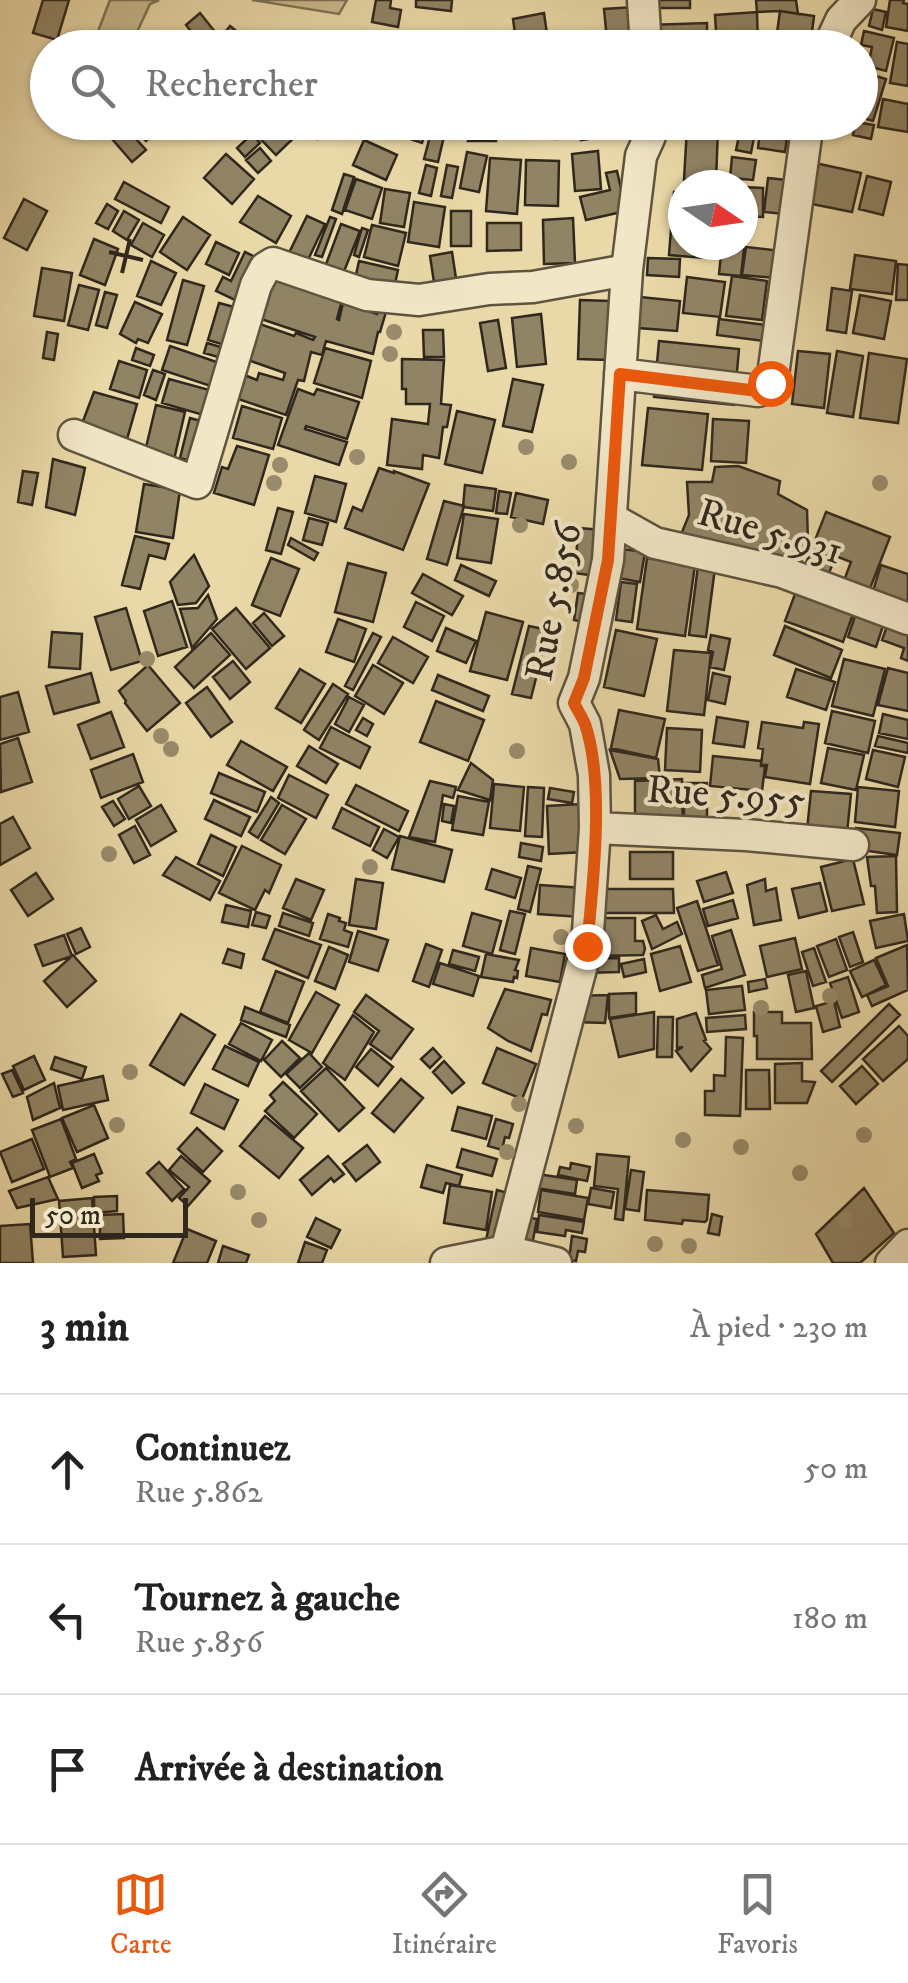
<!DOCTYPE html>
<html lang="fr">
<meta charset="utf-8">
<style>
:root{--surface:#fff;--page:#f2f2f2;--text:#222;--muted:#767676;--line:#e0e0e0;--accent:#ea580c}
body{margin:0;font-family:"IM FELL DW Pica",serif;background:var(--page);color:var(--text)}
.compass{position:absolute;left:668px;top:170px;width:90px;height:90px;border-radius:50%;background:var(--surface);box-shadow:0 2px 8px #0004;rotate:103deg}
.scale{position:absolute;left:30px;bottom:25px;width:158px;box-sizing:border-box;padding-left:10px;border:5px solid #30281d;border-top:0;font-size:28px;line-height:35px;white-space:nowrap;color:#30281d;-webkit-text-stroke:8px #f1e6c6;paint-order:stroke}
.stop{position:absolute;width:30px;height:30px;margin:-22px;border:8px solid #ea580c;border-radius:50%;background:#fff}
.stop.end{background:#ea580c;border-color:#fff;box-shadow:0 2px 10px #0008}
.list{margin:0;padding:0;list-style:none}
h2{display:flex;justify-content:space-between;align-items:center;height:130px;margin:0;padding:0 40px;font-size:42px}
h2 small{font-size:32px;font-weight:400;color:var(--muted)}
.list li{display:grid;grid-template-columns:65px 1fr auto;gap:30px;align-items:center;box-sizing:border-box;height:150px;padding:0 40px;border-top:2px solid var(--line)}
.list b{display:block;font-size:38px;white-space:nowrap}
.list p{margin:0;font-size:32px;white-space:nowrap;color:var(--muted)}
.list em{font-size:32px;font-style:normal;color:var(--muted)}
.icon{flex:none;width:55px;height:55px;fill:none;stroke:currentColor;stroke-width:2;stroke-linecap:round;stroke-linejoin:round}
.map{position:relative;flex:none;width:908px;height:1263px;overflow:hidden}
.search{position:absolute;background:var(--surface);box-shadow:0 2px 8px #0004;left:30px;right:30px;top:30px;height:110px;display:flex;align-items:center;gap:25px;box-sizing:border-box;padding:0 35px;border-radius:55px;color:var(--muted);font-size:38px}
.sheet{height:580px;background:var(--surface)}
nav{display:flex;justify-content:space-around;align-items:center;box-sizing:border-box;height:140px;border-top:2px solid var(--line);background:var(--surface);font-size:28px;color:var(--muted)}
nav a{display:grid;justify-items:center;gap:5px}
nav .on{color:var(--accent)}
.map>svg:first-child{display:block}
.green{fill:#cabb90;stroke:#7d7256;stroke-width:2.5}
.building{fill:#918465;stroke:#30281d;stroke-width:2.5}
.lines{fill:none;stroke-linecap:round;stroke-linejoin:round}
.minor-casing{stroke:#5e5440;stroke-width:35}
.minor{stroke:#f1e6c6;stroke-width:30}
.tree{fill:#998c6c}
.route{stroke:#ea580c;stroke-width:12}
.ticks{fill:none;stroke:#30281d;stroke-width:4}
.labels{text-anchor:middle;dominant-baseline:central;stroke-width:8;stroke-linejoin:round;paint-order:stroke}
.street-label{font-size:40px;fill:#30281d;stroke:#f1e6c6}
</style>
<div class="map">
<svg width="908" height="1263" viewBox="0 0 908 1263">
<rect width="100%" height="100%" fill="#ead9a8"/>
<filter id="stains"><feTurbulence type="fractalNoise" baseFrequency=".002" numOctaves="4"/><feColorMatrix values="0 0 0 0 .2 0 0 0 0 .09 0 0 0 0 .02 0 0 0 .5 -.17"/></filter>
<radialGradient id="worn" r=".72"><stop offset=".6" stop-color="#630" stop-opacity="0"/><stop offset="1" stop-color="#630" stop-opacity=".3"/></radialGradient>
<path class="green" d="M110,0H159L150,4L130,47H92Z
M252,0H347L339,14Z"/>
<path class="building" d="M43,0H69L57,40L33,33Z
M376,0H391L390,8L401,10L398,27L372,22Z
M416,0H452L451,11L416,7Z
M647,0H690V8H648Z
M756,0H796L798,14L780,11L757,12Z
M890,0H904L903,3L908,4V31L886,27Z
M634,7L637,37L607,40L604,9Z
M873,9L886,12L882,30L869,26Z
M780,11L814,16L810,48H775Z
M757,12L758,48H717L715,15Z
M200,13L216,33L202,45L186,25Z
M544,13L549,48H517L513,19Z
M707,23V48H650L649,25Z
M230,26L258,48H217L215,45Z
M864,31L894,38L886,71L868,66L872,47L861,45Z
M505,32L506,48H448L447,37Z
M604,34L606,47L638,43V48H565L564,40Z
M897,42L908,44V86L890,83Z
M860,71L886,79L873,121L860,117Z
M883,99L908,104V132L878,127Z
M129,122H158L162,126L146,141Z
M253,122H295L302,130L276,155L249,127Z
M300,122H332L317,139Z
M383,122H428L422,143L380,129Z
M468,122H496V141H468Z
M510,122H549L548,137L509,135Z
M554,122H574V138L555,139Z
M594,122L596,138L581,140L579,123Z
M598,122H649V126L600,133Z
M742,122H757L751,153L736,150Z
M761,122H802L801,125L789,123L785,152L758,148Z
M856,122L874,125L871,139L853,135Z
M687,127L718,129L716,181L684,180Z
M126,128L146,150L132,162L113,140Z
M432,129L445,132L438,162L424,159Z
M252,134L260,143L245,157L237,148Z
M364,140L397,155L386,180L353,165Z
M260,148L271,161L258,173L246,160Z
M598,151L601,189L575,191L572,154Z
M467,152L487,156L479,192L460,188Z
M226,154L254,179L232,204L204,178Z
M732,157L756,160L753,180L730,178Z
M490,158L521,160L517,214L486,211Z
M526,160L559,161L558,206L525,205Z
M815,163L861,173L852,212L807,203Z
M426,165L437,168L431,196L419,193Z
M447,165L458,167L452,198L441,196Z
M617,171L626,211L586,220L580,197L610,190L606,173Z
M344,174L354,177L342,214L332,210Z
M867,176L891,182L883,215L859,209Z
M768,178L798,181L794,215L764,212Z
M356,179L382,188L372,219L345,210Z
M124,182L169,207L161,223L115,199Z
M743,187L763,188V217L743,216Z
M385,189L410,193L404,227L380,223Z
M674,192H683V245H705L704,258L669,255Z
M258,196L291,216L276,243L240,222Z
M24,199L47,211L27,250L4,238Z
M414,202L445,207L439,247L408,242Z
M107,204L118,211L108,229L96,223Z
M124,211L139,220L127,240L113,231Z
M451,211H471V246H451Z
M307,216L325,224L306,264L288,255Z
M183,217L210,235L187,270L160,252Z
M330,217L336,219L322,257L315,255Z
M573,218L575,263L544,264L543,220Z
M143,223L164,235L152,257L131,245Z
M487,223H521V250L487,251Z
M341,224L360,231L343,274L325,267Z
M372,225L406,233L398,266L364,257Z
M362,228L368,230L359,257L354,255Z
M94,239L118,249L105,285L80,275Z
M743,239H745L741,276L719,274L722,245H743Z
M216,242L239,253L229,275L206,264Z
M746,247L789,252L786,279L742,275Z
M245,252L274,266L254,309L216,291L223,277L231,281Z
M452,252L457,285L435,289L430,256Z
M855,255L896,261L892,294L850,289Z
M648,258L680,259L679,277L647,275Z
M151,261L176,273L161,305L137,296Z
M359,261L398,270L391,302L352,293Z
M898,264L908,265V300H896Z
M42,268L72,273L64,321L34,316Z
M275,272L343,296L337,319L339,320L343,303L377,314L378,310L386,312L380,332H378L373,354L326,341L322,355L311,352L304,381L298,380L286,415L235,398L242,374L257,380L259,373L283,380L285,373L248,360L260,324L294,336L296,333L313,340L315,337L258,318Z
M732,276L767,281L762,320L726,316Z
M687,277L725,282L720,317L683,313Z
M183,280L204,286L187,345L167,340Z
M79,285L99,290L88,330L68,325Z
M832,288L852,291L846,333L827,330Z
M105,292L117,295L107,328L96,325Z
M860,295L891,301L884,339L853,333Z
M640,297L680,301L677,331L638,328Z
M580,300L610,301L608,360L578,359Z
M135,302L162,314L148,343L138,339L136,343L120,334Z
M219,303L249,311L238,349L208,340Z
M541,314L546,364L517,367L512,318Z
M719,319L781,327L779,343L717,335Z
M498,320L506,368L488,371L480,323Z
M423,330H443L444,357H424Z
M47,332L58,334L54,360L43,358Z
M659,341L739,349L734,405L654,397Z
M207,343L238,352L235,362L204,353Z
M170,346L234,368L226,391L162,370Z
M136,348L154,355L150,366L132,360Z
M325,348L371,361L362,398L314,383Z
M798,351L830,354L824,408L792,404Z
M837,351L863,356L853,417L827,413Z
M869,353L907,359L898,423L860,418Z
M402,359L444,360L441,404L451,405L447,427H443L439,458L423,455L422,469L387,465L392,419L428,424L430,404H406V389H402Z
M119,361L147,370L139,398L110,389Z
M153,370L165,374L156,400L144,395Z
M169,379L224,394L217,419L162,403Z
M513,379L543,385L532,432L503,426Z
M298,389L314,395L317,389L359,402L347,439L306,426L305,429L347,442L339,465L278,445Z
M94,392L137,404L125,446L80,429Z
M156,405L185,412L173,464L144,456Z
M242,406L282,418L273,449L233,438Z
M648,408L708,414L702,470L642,465Z
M457,411L495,420L482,473L445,464Z
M190,418L215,425L205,465L180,458Z
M713,419L749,421L746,463L711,461Z
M237,446L269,455L254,505L214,493L222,467L228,469Z
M53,459L85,468L75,515L46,507Z
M738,466L780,481L778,494L807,510L808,543L800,564L680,537L689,515L687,482H712L715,467Z
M379,468L394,473V471L429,484L403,550L345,528L353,507L362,511Z
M23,471L38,473L32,505L18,502Z
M315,476L346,484L336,522L305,513Z
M144,484L180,490L173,538L136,532Z
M465,485L496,489L493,511L463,507Z
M499,491L511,493L507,514L496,513Z
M516,493L548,500L543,524L511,517Z
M444,501L464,506L447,565L427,559Z
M278,508L293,512L281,554L266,550Z
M826,512L890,537L867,596L842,586L851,562L836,556L826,580L803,571Z
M464,514L498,519L491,563L457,558Z
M309,518L328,523L322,545L303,540Z
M579,528L602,530L597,576L574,573Z
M135,536L169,544L165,559L149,555L140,589L122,585Z
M291,538L318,553L314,560L288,545Z
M622,549L645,552L640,582L618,578Z
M194,555L209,586L196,603L178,605L170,582Z
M271,558L299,569L280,616L252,605Z
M647,558L695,565L685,636L637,629Z
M348,563L386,573L373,622L335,612Z
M461,565L496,581L489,596L455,580Z
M881,565L908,574V603L873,591Z
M698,566L715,568L706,637L689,635Z
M423,574L463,596L452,615L412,593Z
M621,582L637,584L632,622L616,620Z
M578,593L595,595L590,623L574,620Z
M795,594L853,614L843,642L785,621Z
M208,595L217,619L192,648L180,609L198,608Z
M172,601L187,647L158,656L144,611Z
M416,602L444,616L432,641L404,627Z
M126,608L142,661L111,670L95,617Z
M236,608L270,648L246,669L212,629Z
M857,610L885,620L876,647L848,637Z
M486,612L523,622L507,680L470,671Z
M264,613L284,636L272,646L253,623Z
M890,618L908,627V661L901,658L904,648L882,640Z
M338,619L366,629L354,662L326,652Z
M529,626L548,630L531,698L512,694Z
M785,626L842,650L831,678L774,655Z
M446,628L476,641L466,663L437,651Z
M616,630L657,639L644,696L604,687Z
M52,632L82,634L80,669L49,667Z
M211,633L230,655L194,688L175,667Z
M373,633L381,637L353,690L345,686Z
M711,635L730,639L724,670L710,667L713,652L708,650Z
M393,637L428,657L413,683L378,663Z
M674,650L711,653L704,715L667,711Z
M844,659L885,669L873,716L832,706Z
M233,661L250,682L230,699L213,677Z
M148,665L180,703L147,731L125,703L126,701L119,691Z
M373,665L403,683L384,714L355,696Z
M888,668L908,673V711L878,705Z
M300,669L325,684L301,723L276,708Z
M796,669L835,682L826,710L787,697Z
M91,673L99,702L54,714L46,686Z
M713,673L730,677L725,704L708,700Z
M438,675L489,696L483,711L432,690Z
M333,684L348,694L319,740L304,730Z
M207,687L232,722L211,737L186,703Z
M18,692L29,732L0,740V697Z
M349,697L364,705L349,732L335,724Z
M436,701L484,720L468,761L420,742Z
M619,710L665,719L656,758L611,748Z
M832,711L875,721L868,753L825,743Z
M111,712L124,747L91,759L78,725Z
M883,714L908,720V739L879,733Z
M717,717L748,722L744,747L713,743Z
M363,718L373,724L367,736L356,730Z
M762,722L803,728L804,722L819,724L810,784L765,777L767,765H761L763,749L758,748Z
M331,727L370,747L360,768L320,748Z
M667,728L702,730L700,772L665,770Z
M878,736L908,743V753L875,746Z
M18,738L32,782L1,792L0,744Z
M241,741L287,767L273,791L227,765Z
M309,746L338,764L326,783L297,766Z
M828,748L864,755L856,790L821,783Z
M610,750L658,759L660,778L620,779Z
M873,750L905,757L898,787L866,779Z
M133,754L143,782L101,798L91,770Z
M713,756L761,761V766H765L762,791L710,786Z
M471,763L493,780L490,800L458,790Z
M219,773L265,792L257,812L211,793Z
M289,775L328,795L316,818L278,798Z
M682,779L683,838H659V815L635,816V781Z
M430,781L456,787L453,798L443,795L435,842L409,837Z
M684,783H707V829H684Z
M494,784L524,787L520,831L490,828Z
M356,785L408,811L399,831L346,804Z
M139,786L151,806L129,819L118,799Z
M528,787L544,788L542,837L525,836Z
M858,787L899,791L895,827L855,822Z
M550,788L574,792L572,803L548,799Z
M811,791L851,794L847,833L807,830Z
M458,796L489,802L483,835L452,830Z
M271,797L279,803L258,838L249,832Z
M214,800L250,817L241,836L205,819Z
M113,801L125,819L114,826L102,807Z
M444,804L454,806L451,823L442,821Z
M582,804L584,852L549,854L547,806Z
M161,805L176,831L151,846L136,820Z
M282,805L306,819L285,854L261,840Z
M342,808L379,827L370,846L333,828Z
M13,817L30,848L0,865V824Z
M135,826L150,855L134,863L119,835Z
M856,828L900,833L897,855L854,849Z
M384,829L399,837L387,858L373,850Z
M211,835L236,847L223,876L198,864Z
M400,836L452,850L444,882L392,869Z
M521,843L543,847L541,861L519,857Z
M242,846L281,865L269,893L265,890L255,910L219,893Z
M630,852H673V879H630Z
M896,856L897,912L877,913L875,886H871L867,857Z
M176,857L220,881L210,900L163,875Z
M853,859L864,904L832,911L821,867Z
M528,866L541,869L530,912L518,909Z
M492,869L521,878L515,898L486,889Z
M726,872L733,893L704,902L697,881Z
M36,873L53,899L28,916L11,890Z
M296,879L324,890L311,920L283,908Z
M356,879L383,883L376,929L349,925Z
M765,879L766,891L776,888L781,920L754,925L747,885Z
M820,883L827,911L799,918L792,889Z
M540,885L583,888L581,917L538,914Z
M604,889H673L674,913H604Z
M733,900L738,918L708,926L703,909Z
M697,901L718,965L698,971L677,908Z
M226,905L251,911L248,927L222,922Z
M510,911L525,914L515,954L500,950Z
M256,912L270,916L266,928L252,925Z
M283,913L313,923L309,936L279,926Z
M472,913L501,921L492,954L463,946Z
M328,914L340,918L339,921L346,923L344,930L352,933L348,947L320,939Z
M904,914L908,941L876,948L870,921Z
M656,915L663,929L677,922L682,934L652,949L642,921Z
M596,918H635V941H643L645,949L643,955L596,956Z
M81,928L90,947L76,954L67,934Z
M275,929L321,945L308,978L263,959Z
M731,930L745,975L705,988L702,975L722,969L712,936Z
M358,931L388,940L378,971L349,962Z
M853,932L863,962L850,967L839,937Z
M64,935L72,956L43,966L35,945Z
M795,938L802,969L767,977L760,946Z
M836,939L847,970L829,977L817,946Z
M426,944L442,950L429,987L413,981Z
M907,945L908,990L872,1006L867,995L888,986L876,958Z
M680,946L691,982L660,991L651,954Z
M329,947L348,955L335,989L315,981Z
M531,948L565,954L560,982L526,976Z
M814,948L826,982L813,986L802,952Z
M228,949L244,954L241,968L223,963Z
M453,950L479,957L475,971L449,964Z
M486,954L519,960L515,970L518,971L517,978L514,977L513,982L481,977Z
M73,955L96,981L67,1007L44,981Z
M619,958V972L581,973V959Z
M644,959L646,972L624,977L621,964Z
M874,960L886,985L862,997L850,971Z
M440,963L479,976L473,996L433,984Z
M276,971L304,982L288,1023L260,1012Z
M806,971L814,1008L796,1012L788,975Z
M848,977L859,1012L842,1018L830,983Z
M765,979L767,988L749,992L748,982Z
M742,986L745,1010L709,1014L706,990Z
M505,989L551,1000L547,1015L542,1014L531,1051L508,1041L488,1028Z
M316,992L339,1005L312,1053L289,1040Z
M636,993V1014L609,1018V994Z
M366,995L413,1029L391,1059L370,1044L379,1031L354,1012Z
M608,995L605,1023L573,1022V996Z
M834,1001L840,1027L823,1032L816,1006Z
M889,1004L900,1015L832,1082L821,1071Z
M245,1007L290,1025L286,1037L241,1020Z
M654,1012V1049L619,1057L610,1019Z
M754,1012H782V1023H811L812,1059H757V1036H754Z
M696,1013L706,1040L704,1041L711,1049L691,1071L676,1051L683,1047L677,1048V1019Z
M181,1014L215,1035L184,1085L150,1065Z
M353,1015L374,1032L345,1080L323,1063Z
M745,1015L746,1029L707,1032L706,1018Z
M658,1017H673L672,1057H657Z
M241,1023L272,1040L261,1061L229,1044Z
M899,1026L908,1036V1059L883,1081L863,1059Z
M726,1037L743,1038L740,1116L705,1115V1091H714V1075L725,1076Z
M282,1041L300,1058L281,1077L264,1060Z
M225,1046L259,1062L248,1086L213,1069Z
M433,1048L441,1057L430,1068L421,1059Z
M497,1048L536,1064L522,1099L483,1083Z
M371,1049L393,1067L378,1086L356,1067Z
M309,1053L322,1067L300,1088L286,1074Z
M34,1056L45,1080L24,1090L13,1066Z
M55,1057L86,1067L82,1079L51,1069Z
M444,1061L464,1083L452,1093L433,1072Z
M802,1063V1081L815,1082L807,1103H775V1064Z
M862,1066L878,1084L856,1104L840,1086Z
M326,1068L364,1108L339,1131L301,1091Z
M12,1070L23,1093L13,1097L2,1074Z
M746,1070H769L770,1109H746Z
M103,1076L108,1100L63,1110L58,1086Z
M401,1079L423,1098L394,1132L372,1113Z
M283,1082L317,1114L294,1138L265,1111L275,1101L270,1095Z
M54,1083L60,1108L33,1120L27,1097Z
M205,1084L238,1100L224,1129L191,1113Z
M94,1105L108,1138L77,1152L62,1118Z
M458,1107L492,1116L486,1139L452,1130Z
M265,1116L303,1148L279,1178L240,1146Z
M61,1119L76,1159L70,1162L73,1168L50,1177L32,1130Z
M496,1119L513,1124L509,1138L505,1137L502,1150L488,1146Z
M197,1128L222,1151L203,1172L178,1149Z
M32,1139L44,1169L12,1182L0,1152Z
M367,1145L380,1162L356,1181L343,1164Z
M462,1149L497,1159L492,1176L457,1167Z
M94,1154L102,1173L96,1175L99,1181L82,1188L72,1163Z
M597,1154L629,1157L623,1220L615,1219L618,1189L594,1186Z
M181,1156L210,1181L188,1206L179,1198L189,1187L169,1170Z
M328,1156L344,1174L334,1182L331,1178L312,1195L300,1180Z
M159,1162L184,1189L172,1201L147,1173Z
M571,1163L590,1167L587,1181L558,1175L560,1167L570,1169Z
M427,1165L462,1175L459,1186L446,1183L443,1193L421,1187Z
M631,1170L644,1172L639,1211L625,1209Z
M531,1173L577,1180L575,1194L529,1187Z
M48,1177L58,1199L17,1208L9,1191Z
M450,1185L492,1192L486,1230L444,1223Z
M591,1188L614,1192L611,1208L588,1204Z
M864,1188L894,1233L860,1263H833L816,1234Z
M497,1190L516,1195L506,1244L486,1240Z
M541,1190L588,1198L584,1220L538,1212Z
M647,1190L709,1195L707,1220L705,1222L683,1220L682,1224L645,1220Z
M117,1196V1211L94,1213V1197Z
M92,1198L96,1255L63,1257L59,1201Z
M123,1214L124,1238L100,1239V1215Z
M712,1214L722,1217L719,1235L708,1233Z
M539,1215L584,1222L582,1233L566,1230L565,1236L537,1232Z
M525,1217L537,1219L532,1245L519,1242Z
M316,1218L340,1230L331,1248L307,1237Z
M30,1224L33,1263H0V1226Z
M187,1229L216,1241L207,1263H173Z
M572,1236L587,1239L585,1252L578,1251L576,1261L569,1260Z
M305,1242L327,1250L322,1263H298Z
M223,1246L249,1255L246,1263H218Z"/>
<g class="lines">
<g class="minor-casing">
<path id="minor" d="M643,0L646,48
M828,48L841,20L860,0
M620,374L758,391C767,389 770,383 773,375L808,122
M74,435L197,483L256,285L265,268L273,263L367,295L419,300L489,289L533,287L627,270
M612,519L655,543L782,572L908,619
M595,828L746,835L853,845
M446,1263L506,1251L556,1263
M498,1263L506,1251L587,946L595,828L594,775L585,724L574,703L584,678L608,560L627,270L641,156L650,136L651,122
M891,1263L908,1245"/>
</g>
<use href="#minor" class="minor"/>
</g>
<g class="tree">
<circle cx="394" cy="332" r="8"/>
<circle cx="390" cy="354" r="8"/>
<circle cx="526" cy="447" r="8"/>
<circle cx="357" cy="457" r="8"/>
<circle cx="569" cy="462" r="8"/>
<circle cx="280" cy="465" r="8"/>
<circle cx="274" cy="483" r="8"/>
<circle cx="880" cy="483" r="8"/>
<circle cx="520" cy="525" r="8"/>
<circle cx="571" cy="585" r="8"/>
<circle cx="147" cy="659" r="8"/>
<circle cx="161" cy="736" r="8"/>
<circle cx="171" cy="749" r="8"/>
<circle cx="517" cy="751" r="8"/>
<circle cx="109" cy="854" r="8"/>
<circle cx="370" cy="867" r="8"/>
<circle cx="561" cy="937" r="8"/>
<circle cx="830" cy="996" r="8"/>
<circle cx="761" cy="1008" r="8"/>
<circle cx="130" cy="1072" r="8"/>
<circle cx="519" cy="1104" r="8"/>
<circle cx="117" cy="1125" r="8"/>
<circle cx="576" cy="1126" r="8"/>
<circle cx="864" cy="1135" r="8"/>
<circle cx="683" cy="1140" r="8"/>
<circle cx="741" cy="1147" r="8"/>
<circle cx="507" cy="1152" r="8"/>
<circle cx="800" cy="1173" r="8"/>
<circle cx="238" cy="1192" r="8"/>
<circle cx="259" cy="1220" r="8"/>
<circle cx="845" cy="1220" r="8"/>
<circle cx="655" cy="1244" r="8"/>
<circle cx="689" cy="1246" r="8"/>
</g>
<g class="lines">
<path class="route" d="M587,946C593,884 605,782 585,724C582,717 577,709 574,703L584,678L608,560L620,374L758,391L764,389L770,383"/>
</g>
<path class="ticks" d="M109,252L143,260M122,273L130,239"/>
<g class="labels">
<g class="street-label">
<text transform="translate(770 533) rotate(16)">Rue 5.931</text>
<text transform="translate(555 602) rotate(-79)">Rue 5.856</text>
<text transform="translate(726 796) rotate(4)">Rue 5.955</text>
</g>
</g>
<rect width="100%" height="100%" filter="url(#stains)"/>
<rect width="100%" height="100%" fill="url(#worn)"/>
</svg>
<svg class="compass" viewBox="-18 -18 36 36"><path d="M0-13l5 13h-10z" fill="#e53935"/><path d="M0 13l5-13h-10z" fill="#767676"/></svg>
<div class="scale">50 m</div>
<div class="stop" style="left:770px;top:383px"></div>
<div class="stop end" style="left:587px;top:946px"></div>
<div class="search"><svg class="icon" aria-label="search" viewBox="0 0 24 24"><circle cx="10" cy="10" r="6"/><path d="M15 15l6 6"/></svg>Rechercher</div>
</div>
<section class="sheet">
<h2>3 min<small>À pied · 230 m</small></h2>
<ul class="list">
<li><svg class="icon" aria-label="ahead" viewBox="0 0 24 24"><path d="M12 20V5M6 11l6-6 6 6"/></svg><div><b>Continuez</b><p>Rue 5.862</p></div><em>50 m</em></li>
<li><svg class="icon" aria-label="left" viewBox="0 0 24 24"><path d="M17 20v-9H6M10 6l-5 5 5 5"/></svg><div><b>Tournez à gauche</b><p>Rue 5.856</p></div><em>180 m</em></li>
<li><svg class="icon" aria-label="arrive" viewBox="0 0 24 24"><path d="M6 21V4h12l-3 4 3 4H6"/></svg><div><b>Arrivée à destination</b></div></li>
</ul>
</section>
<nav>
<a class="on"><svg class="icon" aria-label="map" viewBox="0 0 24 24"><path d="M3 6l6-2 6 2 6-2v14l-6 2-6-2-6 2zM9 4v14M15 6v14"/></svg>Carte</a>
<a><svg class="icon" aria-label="directions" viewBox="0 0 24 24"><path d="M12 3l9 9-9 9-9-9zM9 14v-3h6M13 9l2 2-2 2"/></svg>Itinéraire</a>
<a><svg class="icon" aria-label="saved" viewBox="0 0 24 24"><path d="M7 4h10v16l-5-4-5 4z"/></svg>Favoris</a>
</nav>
